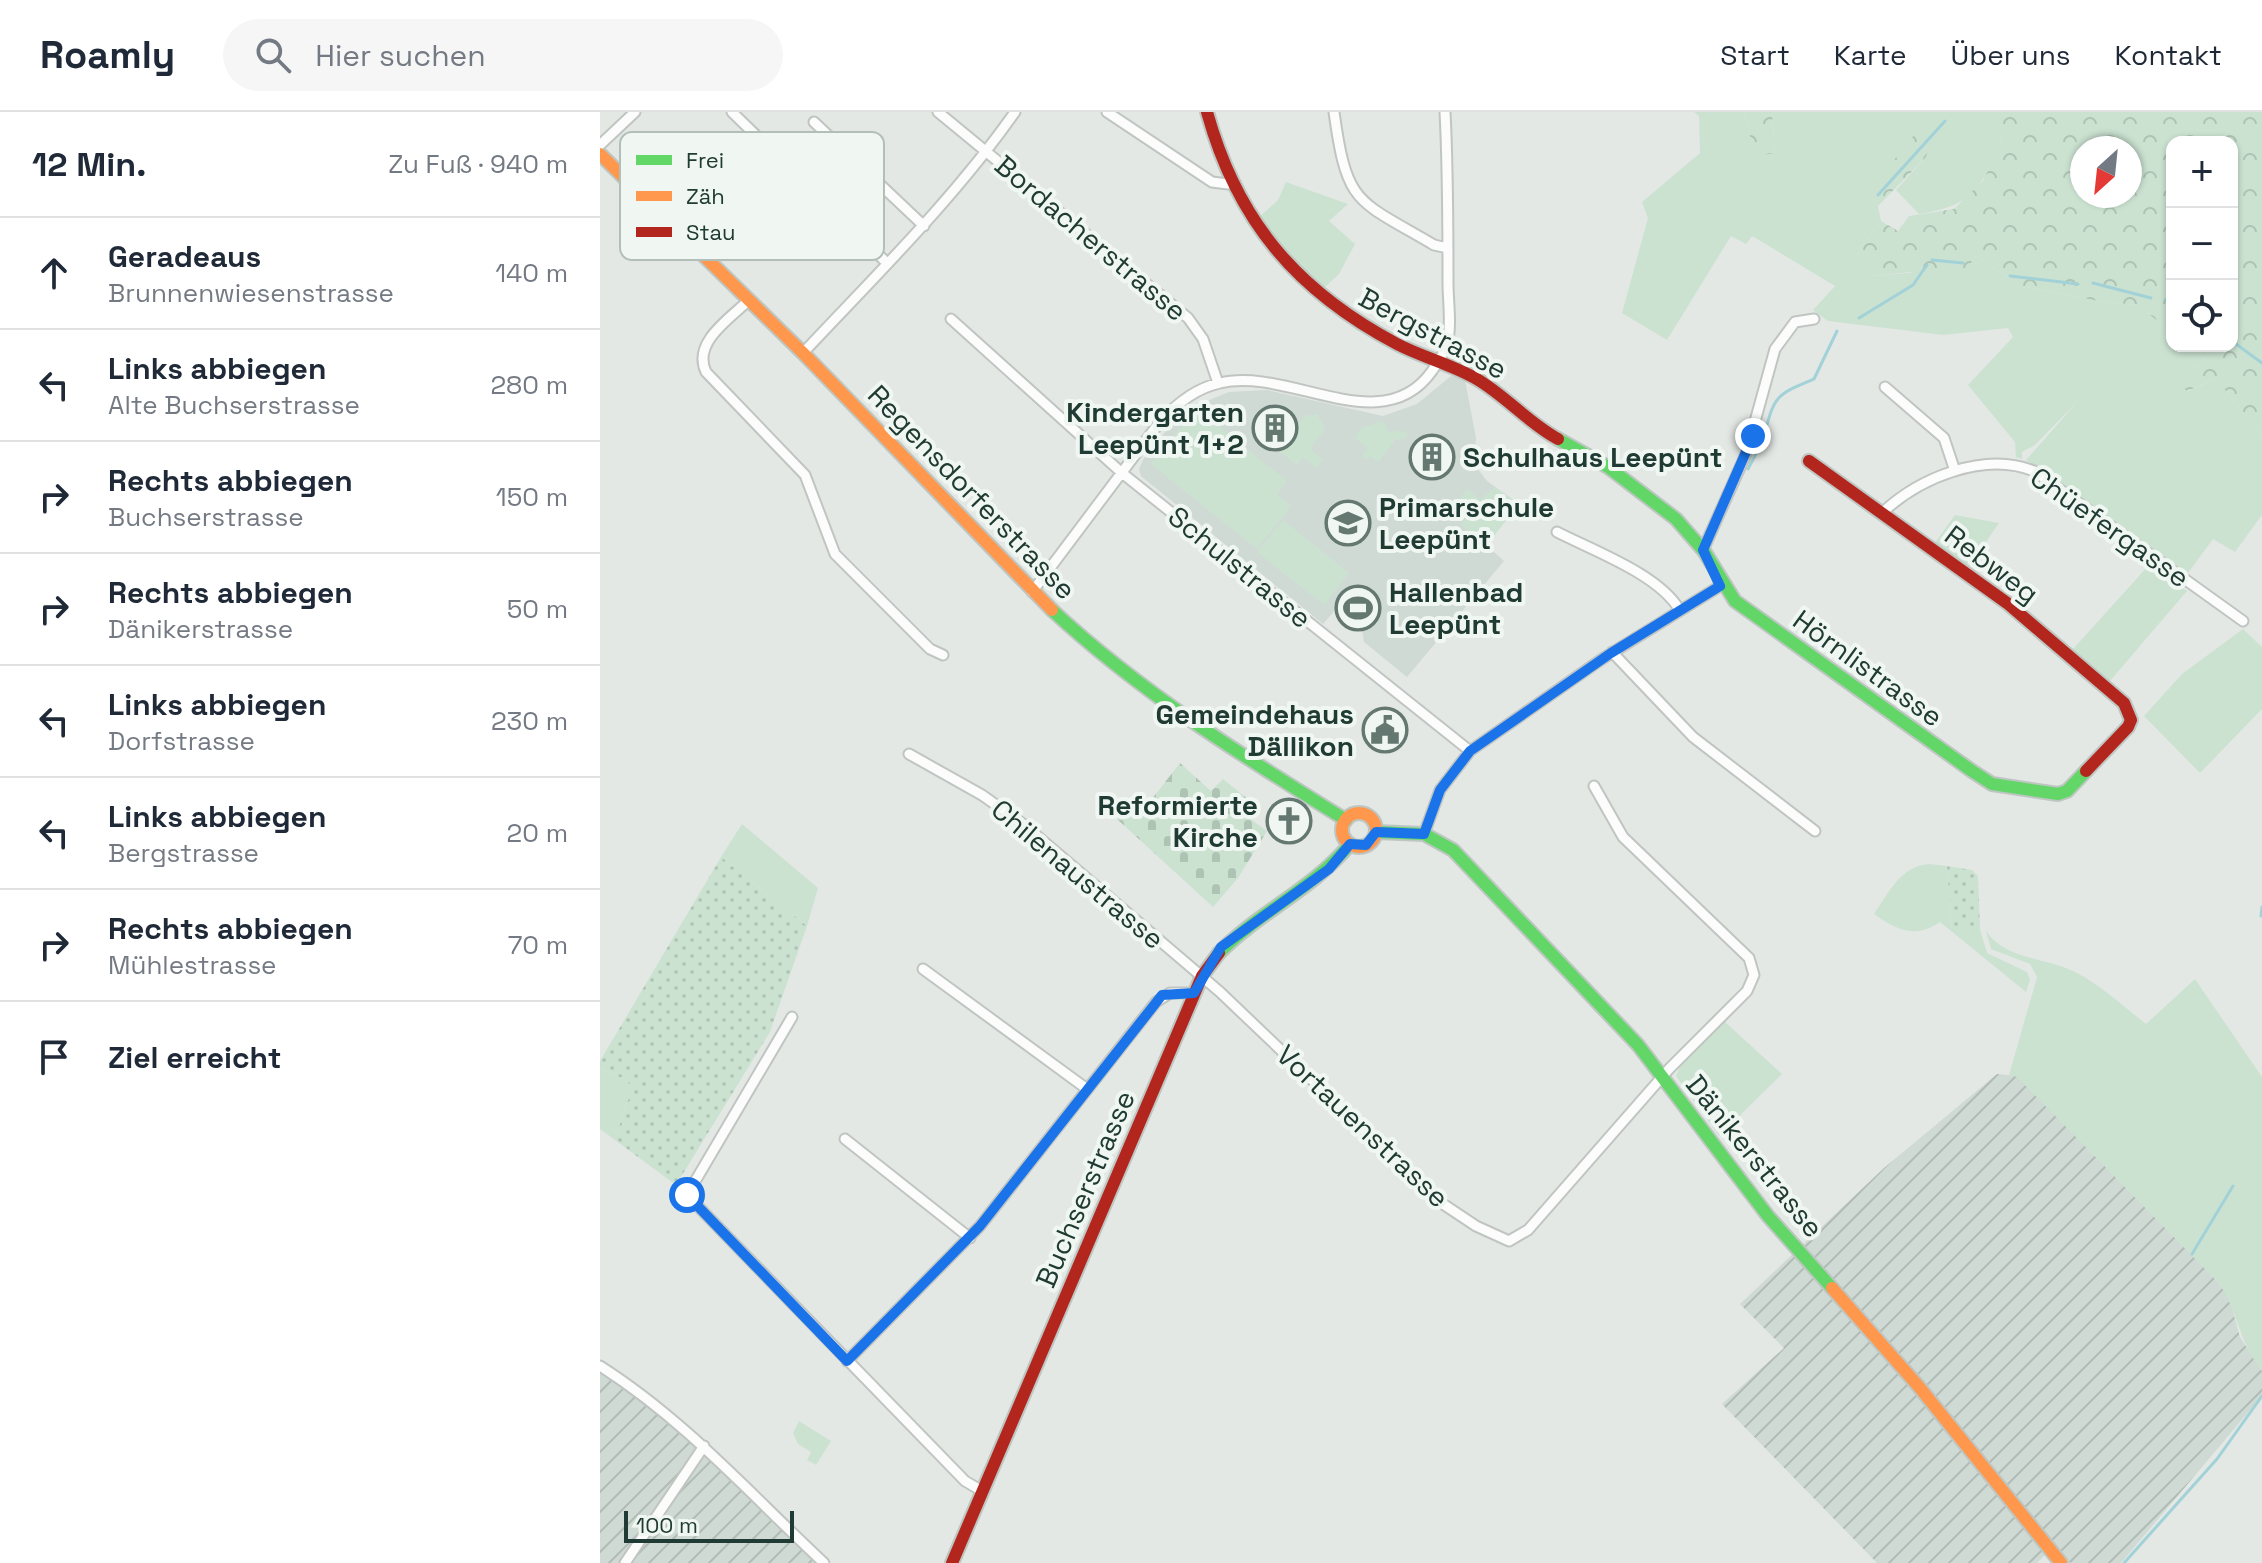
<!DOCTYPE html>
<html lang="de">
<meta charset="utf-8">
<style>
:root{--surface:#fff;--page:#f6f6f7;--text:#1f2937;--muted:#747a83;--line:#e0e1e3}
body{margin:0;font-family:"Space Grotesk",sans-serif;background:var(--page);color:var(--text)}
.controls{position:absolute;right:24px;top:24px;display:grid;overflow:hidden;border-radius:16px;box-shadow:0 2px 6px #0004}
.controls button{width:72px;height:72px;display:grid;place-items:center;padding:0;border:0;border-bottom:2px solid var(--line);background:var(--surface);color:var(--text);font:40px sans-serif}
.compass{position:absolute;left:1470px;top:24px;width:72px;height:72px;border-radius:50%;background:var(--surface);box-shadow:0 2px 6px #0004;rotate:207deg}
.scale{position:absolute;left:24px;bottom:20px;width:170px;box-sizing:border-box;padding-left:8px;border:4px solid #203b33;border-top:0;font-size:22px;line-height:28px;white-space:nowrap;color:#203b33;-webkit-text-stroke:6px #f0f7f3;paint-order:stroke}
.stop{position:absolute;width:24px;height:24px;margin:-18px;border:6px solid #1a73e8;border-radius:50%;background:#fff}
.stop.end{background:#1a73e8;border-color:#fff;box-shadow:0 2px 8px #0008}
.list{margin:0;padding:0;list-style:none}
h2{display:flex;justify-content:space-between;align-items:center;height:104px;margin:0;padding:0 32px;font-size:34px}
h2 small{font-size:26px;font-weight:400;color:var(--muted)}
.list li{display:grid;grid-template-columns:52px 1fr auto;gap:24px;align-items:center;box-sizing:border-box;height:112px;padding:0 32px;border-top:2px solid var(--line)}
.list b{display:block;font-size:30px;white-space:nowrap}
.list p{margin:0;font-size:26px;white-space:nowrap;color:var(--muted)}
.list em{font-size:26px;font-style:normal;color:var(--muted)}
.icon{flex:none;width:44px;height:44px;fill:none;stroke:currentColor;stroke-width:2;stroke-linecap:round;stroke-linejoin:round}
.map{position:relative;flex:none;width:1662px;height:1451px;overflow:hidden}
header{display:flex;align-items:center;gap:48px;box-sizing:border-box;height:112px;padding:0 40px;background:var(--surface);border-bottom:2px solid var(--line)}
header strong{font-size:38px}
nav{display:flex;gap:44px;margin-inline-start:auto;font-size:28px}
.search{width:560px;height:72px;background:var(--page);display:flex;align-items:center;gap:20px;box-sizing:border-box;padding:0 28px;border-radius:44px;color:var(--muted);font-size:30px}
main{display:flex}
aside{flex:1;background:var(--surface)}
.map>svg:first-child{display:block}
.built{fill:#d0dad5}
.industrial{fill:url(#industrial-furrows)}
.green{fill:#cbe2d1}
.forest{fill:url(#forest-crowns);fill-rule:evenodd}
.cemetery{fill:url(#cemetery-stones)}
.garden{fill:url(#garden-dots)}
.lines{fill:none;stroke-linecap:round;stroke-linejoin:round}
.stream{stroke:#a2d2d7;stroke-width:3}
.street-casing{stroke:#c0c5c2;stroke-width:13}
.fast-casing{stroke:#bec6c2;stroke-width:16}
.slow-casing{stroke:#bec6c2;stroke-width:16}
.jam-casing{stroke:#bec6c2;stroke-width:16}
.street{stroke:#fbfcfb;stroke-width:9}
.fast{stroke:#63d668;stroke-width:12}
.slow{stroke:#ff974d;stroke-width:12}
.jam{stroke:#b3261e;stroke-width:12}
.route{stroke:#1a73e8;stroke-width:10}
.labels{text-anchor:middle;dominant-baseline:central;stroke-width:8;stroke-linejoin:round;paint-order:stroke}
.street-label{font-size:28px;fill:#203b33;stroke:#f0f7f3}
.poi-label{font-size:28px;font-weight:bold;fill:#203b33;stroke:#f0f7f3;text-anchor:end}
.key{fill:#f0f7f3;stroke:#b2bfb9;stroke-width:2}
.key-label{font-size:22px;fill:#203b33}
</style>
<header>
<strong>Roamly</strong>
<div class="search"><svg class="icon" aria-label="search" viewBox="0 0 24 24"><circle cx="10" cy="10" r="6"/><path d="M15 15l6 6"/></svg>Hier suchen</div>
<nav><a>Start</a><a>Karte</a><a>Über uns</a><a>Kontakt</a></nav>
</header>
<main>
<aside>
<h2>12 Min.<small>Zu Fuß · 940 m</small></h2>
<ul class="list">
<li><svg class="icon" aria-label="ahead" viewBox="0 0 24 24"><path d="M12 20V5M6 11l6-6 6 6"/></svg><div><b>Geradeaus</b><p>Brunnenwiesenstrasse</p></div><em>140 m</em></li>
<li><svg class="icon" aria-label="left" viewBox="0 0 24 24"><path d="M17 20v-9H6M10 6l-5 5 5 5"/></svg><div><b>Links abbiegen</b><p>Alte Buchserstrasse</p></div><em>280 m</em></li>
<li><svg class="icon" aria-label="right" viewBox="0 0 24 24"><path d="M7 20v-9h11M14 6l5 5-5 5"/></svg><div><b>Rechts abbiegen</b><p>Buchserstrasse</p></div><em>150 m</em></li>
<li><svg class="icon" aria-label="right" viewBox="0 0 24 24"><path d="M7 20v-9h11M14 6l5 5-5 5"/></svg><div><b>Rechts abbiegen</b><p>Dänikerstrasse</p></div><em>50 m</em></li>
<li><svg class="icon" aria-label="left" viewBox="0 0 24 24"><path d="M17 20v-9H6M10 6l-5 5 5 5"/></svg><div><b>Links abbiegen</b><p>Dorfstrasse</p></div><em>230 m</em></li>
<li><svg class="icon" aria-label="left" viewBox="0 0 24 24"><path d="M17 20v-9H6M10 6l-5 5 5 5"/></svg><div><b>Links abbiegen</b><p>Bergstrasse</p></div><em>20 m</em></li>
<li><svg class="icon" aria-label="right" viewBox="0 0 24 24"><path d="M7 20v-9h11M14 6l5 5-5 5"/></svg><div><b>Rechts abbiegen</b><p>Mühlestrasse</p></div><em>70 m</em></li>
<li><svg class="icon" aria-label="arrive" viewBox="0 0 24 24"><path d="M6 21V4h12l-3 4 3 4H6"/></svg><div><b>Ziel erreicht</b></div></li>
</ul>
</aside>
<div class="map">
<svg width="1662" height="1451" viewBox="0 0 1662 1451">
<defs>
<pattern id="industrial-furrows" width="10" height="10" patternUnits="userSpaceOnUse" patternTransform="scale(2)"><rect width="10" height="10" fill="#d0dad5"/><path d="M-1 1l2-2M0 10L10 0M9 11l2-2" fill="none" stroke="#b2bcb7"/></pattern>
<pattern id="forest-crowns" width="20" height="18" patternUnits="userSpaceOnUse" patternTransform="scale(2)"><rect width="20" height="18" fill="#cbe2d1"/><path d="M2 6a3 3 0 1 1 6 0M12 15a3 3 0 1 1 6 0" fill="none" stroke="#aec3b4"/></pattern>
<pattern id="cemetery-stones" width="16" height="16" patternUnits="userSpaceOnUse" patternTransform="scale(2)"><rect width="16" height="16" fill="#cbe2d1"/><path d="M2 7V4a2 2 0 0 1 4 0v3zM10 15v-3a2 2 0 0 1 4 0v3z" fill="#aec3b4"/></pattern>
<pattern id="garden-dots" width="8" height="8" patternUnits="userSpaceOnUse" patternTransform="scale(2)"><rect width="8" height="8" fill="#cbe2d1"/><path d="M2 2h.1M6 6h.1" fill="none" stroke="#aec3b4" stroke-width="1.8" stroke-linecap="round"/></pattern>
</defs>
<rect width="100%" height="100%" fill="#e3e8e5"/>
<path class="built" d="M851,264L865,268L876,326L874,352L887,369L916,390L884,431L904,449L807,565L764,530L762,517L737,496L723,512L541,364L539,357L543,348L573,310L597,293L629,280L667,278L783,304L817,292Z"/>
<path class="industrial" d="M1397,962L1417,964L1618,1170L1629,1186L1640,1225L1662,1259V1284L1521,1451H1470L1455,1433L1437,1451H1277L1122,1292L1184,1236L1140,1192L1284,1056Z
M0,1254L28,1272L224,1451H0Z"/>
<path class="green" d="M1094,0H1144L1155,43L1175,41L1172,0H1374L1402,28C1380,77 1375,93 1319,102L1296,78L1325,46L1268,80L1278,94L1281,109L1257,142L1272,164L1367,156L1376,144L1421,174L1504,190L1537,193L1572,220V234H1591L1606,246L1579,271L1588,279L1616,267L1662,324V403L1635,440L1613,427L1588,461L1426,348L1478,289L1435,333L1422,340V347L1416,345L1415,330L1368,273L1413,225L1408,216L1343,223L1228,209L1213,198L1235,174L1152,124L1146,132L1131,124L1067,228L1022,201L1048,106L1042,90L1100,41L1099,4Z
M686,70L748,92L729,109L755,132L739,162L723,177L680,137L657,107L678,88Z
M596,296L687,369L677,383L691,394L657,437L551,352Z
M717,302L725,317L710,336L723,348L717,356L703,345L697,353L675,336L685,323L689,325L705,304Z
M783,309L790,321L796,318L807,321L806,326L795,328L778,350L770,344L767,348L762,344L768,336L755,326L761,316Z
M895,375L919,392L886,434L861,413L869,402L856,392L867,377L880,388Z
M1355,403L1399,411L1368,456L1334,432Z
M683,408L749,461L724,493L657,440Z
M1549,453L1587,479L1510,569L1473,537Z
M1643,517L1662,535V597L1600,661L1544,604L1582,562Z
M142,712L218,776L207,814L121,745Z
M1329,752L1347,754L1352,817H1380L1387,841L1427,860L1430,868L1426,880L1340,810C1315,827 1296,818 1274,802C1289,780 1301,754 1329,752Z
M1386,819C1406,848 1445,845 1475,860C1501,873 1523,894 1546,912L1595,867L1662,965V1259C1639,1231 1637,1196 1618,1170L1417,965L1409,963L1437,865L1430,852L1391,837Z
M1124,909L1182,962L1119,1024L1076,964L1080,954Z
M0,956L24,967L36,977L27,990L15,1028L0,1017Z
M199,1309L231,1329L216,1353L207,1348L211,1340L198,1332L193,1321Z"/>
<path class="forest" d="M1144,0H1172L1175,41L1155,44Z
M1374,0H1662V324L1616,267L1587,279L1578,272L1606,246L1591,234H1632V30H1572V220L1537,193L1504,190L1421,174L1376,144L1367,156L1339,161L1324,185L1311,160L1272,164L1261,154L1257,142L1281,109L1298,119L1309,104L1354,97L1383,69L1402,28ZM1530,36V84H1482V36Z
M1323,12L1338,22L1325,46L1278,94L1268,80Z"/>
<path class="cemetery" d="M580,651L611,679L623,667L648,687L639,699L667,719L638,766L613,795L517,707L537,683L548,692Z"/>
<path class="garden" d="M121,745L207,814L170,920L76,1073L15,1028L27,990L35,977L24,967L0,956V949Z
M1347,754L1372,758L1378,764L1380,817H1352Z"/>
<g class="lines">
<path class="stream" d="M1278,83L1345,9
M1332,148L1363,151
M1410,164L1478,172
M1493,171L1551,186
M1565,188L1572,189
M1259,206L1313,173L1327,153
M1632,229L1662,251
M1165,321C1174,283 1178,282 1214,267L1237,219
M1148,357L1161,332
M1661,804L1662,795
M1592,1142L1633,1074
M1524,1451L1617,1347L1662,1284"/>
<g class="street-casing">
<path id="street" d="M132,0L287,151
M338,0L588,206L603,227L618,271
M507,0L612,70L628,72
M734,0C747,94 756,87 834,133L848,136
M214,10L324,114
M0,33L35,0
M148,189C129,207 92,231 106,260L205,363L235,442L330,537L343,543
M351,207L522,361L870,639
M203,241C277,162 353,88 415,0
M1285,275L1344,326L1355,359
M1282,401C1319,366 1384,339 1434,359L1643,509
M957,420C992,438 1058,462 1079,497
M1103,438L1146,342L1175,237L1195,210L1214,207
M432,480L559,311C575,293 596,276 620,271C688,254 782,330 832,259C838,250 844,242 847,232C852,214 848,190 848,171C848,114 848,57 845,0
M1012,540L1093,625L1215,719
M309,642L382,683L423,712L620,880L840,1090L876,1114L909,1129L928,1118L1069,957L1147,879L1154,863L1149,846L1023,725L994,674
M824,722L840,678L870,639L1002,547L1120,474
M323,857L487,977
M192,905L87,1083L365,1369L382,1379
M245,1027L370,1126
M247,1249L380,1114L556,890L570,881H594
M0,1254C85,1308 151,1383 224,1451
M25,1451L104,1334"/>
</g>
<g class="fast-casing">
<path id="fast" d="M958,327L1008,355L1076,407L1104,439L1135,489L1372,659L1392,672L1458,682L1467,679L1486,659
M452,498C540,580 644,645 746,708
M776,720L824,722L853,738L1038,933L1168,1104L1232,1176
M619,841C659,800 713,777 750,732"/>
</g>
<g class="slow-casing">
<path id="slow" d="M0,42L203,241L452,498
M742 718a17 17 0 1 1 34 0a17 17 0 1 1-34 0Z
M1232,1176L1320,1276L1461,1451"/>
</g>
<g class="jam-casing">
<path id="jam" d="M607,0C637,109 697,179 797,232C822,245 850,252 875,266C905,283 927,310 958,327
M1209,349L1407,491L1524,591L1531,608L1528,615L1486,659
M352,1451L602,864L619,841"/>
</g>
<use href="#street" class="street"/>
<use href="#fast" class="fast"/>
<use href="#slow" class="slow"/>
<use href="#jam" class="jam"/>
</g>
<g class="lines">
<path class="route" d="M87,1083L247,1249L380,1114L562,883L594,881L621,835L729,757L750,732L766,733L776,720L824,722L840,678L870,639L1011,541L1120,474L1103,438L1153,324"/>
</g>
<defs>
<g id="building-ring" transform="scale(2.3)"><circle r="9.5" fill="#f0f7f3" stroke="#647871" stroke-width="1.5"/><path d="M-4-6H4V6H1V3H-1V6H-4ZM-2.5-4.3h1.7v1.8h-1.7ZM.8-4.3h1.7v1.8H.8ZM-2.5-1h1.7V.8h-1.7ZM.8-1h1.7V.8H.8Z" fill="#647871"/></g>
<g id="school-ring" transform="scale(2.3)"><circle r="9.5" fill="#f0f7f3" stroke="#647871" stroke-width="1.5"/><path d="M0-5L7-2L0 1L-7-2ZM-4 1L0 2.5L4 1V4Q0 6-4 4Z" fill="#647871"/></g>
<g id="stadium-ring" transform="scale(2.3)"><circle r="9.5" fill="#f0f7f3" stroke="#647871" stroke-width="1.5"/><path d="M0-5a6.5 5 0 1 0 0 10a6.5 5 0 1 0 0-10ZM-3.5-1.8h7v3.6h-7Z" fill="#647871"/></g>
<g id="civic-ring" transform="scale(2.3)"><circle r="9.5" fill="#f0f7f3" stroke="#647871" stroke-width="1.5"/><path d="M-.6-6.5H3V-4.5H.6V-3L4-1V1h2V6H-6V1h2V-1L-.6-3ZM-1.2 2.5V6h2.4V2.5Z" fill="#647871"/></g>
<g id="church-ring" transform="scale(2.3)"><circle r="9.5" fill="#f0f7f3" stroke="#647871" stroke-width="1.5"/><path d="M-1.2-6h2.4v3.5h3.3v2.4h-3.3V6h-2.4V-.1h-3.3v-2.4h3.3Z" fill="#647871"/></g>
</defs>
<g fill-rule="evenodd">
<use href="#building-ring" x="675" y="316"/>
<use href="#building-ring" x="832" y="345"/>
<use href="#school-ring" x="748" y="411"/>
<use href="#stadium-ring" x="758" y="496"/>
<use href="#civic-ring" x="785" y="618"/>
<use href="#church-ring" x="689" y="709"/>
</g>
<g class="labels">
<g class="street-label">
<text transform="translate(491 126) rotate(40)">Bordacherstrasse</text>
<text transform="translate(833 221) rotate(28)">Bergstrasse</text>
<text transform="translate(372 380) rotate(46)">Regensdorferstrasse</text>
<text transform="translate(1510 415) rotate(35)">Chüefergasse</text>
<text transform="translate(1392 452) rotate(37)">Rebweg</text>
<text transform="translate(640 455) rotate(39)">Schulstrasse</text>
<text transform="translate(1268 556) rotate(36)">Hörnlistrasse</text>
<text transform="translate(478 762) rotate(40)">Chilenaustrasse</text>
<text transform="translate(763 1014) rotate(43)">Vortauenstrasse</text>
<text transform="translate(1155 1044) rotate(51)">Dänikerstrasse</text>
<text transform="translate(485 1077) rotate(-67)">Buchserstrasse</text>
</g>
<g class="poi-label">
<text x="644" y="300">Kindergarten<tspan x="644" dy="32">Leepünt 1+2</tspan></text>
<text x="863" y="345" text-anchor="start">Schulhaus Leepünt</text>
<text x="779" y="395" text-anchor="start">Primarschule<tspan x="779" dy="32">Leepünt</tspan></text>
<text x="789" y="480" text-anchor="start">Hallenbad<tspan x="789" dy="32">Leepünt</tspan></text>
<text x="754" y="602">Gemeindehaus<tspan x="754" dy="32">Dällikon</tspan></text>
<text x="658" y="693">Reformierte<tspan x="658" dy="32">Kirche</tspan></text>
</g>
</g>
<rect x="20" y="20" width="264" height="128" rx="12" class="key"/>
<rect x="36" y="43" width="36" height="10" fill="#63d668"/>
<rect x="36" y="79" width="36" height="10" fill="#ff974d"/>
<rect x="36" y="115" width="36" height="10" fill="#b3261e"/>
<g class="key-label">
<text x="86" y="56">Frei</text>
<text x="86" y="92">Zäh</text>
<text x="86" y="128">Stau</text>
</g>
</svg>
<div class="controls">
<button>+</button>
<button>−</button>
<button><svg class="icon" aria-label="locate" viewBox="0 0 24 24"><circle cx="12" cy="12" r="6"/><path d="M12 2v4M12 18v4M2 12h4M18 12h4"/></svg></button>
</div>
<svg class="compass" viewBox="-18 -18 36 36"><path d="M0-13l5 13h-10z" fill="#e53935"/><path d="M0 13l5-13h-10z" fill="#747a83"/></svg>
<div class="scale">100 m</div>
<div class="stop" style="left:87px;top:1083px"></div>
<div class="stop end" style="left:1153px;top:324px"></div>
</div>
</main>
